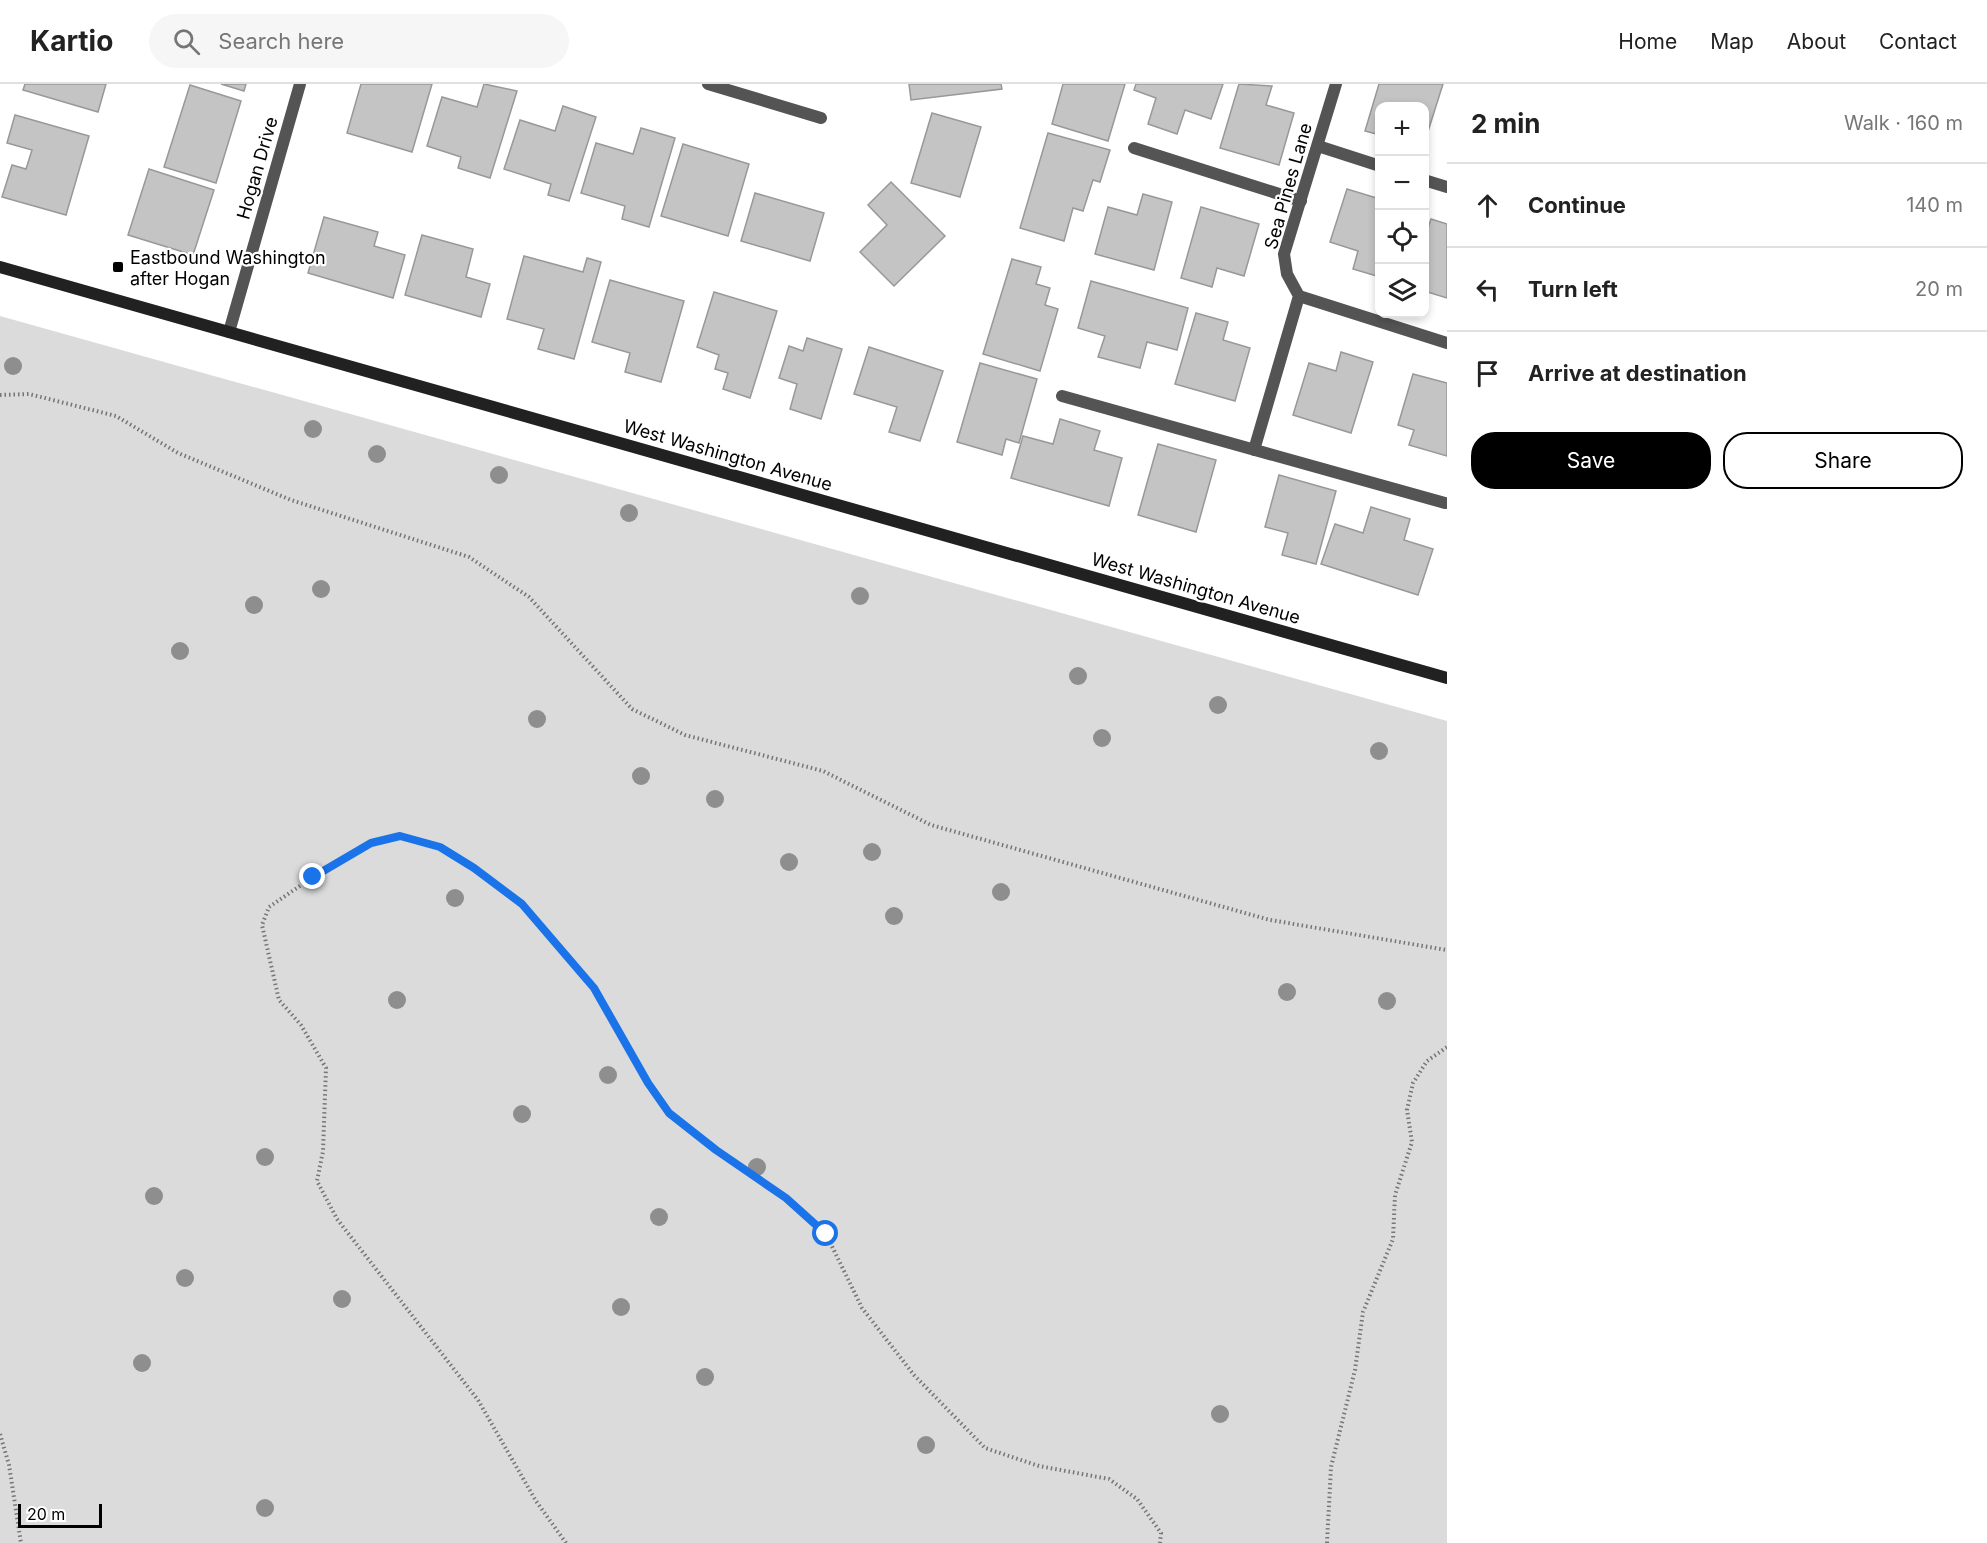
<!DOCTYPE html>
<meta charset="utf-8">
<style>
:root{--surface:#fff;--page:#f6f6f6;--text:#222;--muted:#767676;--line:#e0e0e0;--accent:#000}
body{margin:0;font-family:Inter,sans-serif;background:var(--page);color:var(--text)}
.controls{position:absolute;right:18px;top:18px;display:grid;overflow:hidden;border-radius:12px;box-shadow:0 3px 9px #0003}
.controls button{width:54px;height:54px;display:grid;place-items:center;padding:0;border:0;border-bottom:2px solid var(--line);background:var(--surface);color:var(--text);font:30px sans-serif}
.scale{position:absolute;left:18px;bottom:15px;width:84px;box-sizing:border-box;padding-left:6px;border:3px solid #000;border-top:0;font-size:16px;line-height:21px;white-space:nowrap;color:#000;-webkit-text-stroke:4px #fff;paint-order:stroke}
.stop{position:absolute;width:18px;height:18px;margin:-14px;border:4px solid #1a73e8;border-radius:50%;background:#fff}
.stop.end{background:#1a73e8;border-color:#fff;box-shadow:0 2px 6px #0008}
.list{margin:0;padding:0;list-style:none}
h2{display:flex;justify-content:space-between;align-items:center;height:78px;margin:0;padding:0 24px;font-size:26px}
h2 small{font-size:20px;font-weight:400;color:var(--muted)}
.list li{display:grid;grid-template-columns:39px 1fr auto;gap:18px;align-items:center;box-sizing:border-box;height:84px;padding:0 24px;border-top:2px solid var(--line)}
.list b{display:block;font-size:22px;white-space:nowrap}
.list em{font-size:20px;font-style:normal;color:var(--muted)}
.actions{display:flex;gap:12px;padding:18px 24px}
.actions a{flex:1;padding:14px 0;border:2px solid var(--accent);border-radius:24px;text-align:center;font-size:21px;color:var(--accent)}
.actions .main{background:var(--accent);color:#fff}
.icon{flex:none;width:33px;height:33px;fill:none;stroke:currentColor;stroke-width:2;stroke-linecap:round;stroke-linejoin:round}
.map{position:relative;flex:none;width:1447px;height:1459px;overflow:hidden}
header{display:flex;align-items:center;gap:36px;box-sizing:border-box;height:84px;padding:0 30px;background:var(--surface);border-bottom:2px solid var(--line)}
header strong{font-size:28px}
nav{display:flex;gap:33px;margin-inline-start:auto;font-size:21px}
.search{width:420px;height:54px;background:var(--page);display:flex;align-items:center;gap:15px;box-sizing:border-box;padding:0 21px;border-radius:33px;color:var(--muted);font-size:22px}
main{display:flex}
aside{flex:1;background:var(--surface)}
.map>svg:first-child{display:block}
.green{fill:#dbdbdb}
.building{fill:#c4c4c4;stroke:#989898;stroke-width:1.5}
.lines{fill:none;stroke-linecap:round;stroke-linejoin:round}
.path{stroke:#767676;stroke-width:4;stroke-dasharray:1.5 3;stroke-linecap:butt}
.service{stroke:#545454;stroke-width:12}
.minor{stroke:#545454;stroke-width:12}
.secondary{stroke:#212121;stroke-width:12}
.tree{fill:#8e8e8e}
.route{stroke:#1a73e8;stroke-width:8}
.poi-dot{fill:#000;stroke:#fff;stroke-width:2}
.labels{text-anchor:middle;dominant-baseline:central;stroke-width:4.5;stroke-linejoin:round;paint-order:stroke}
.street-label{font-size:18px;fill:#000;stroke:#fff}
.poi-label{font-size:18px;fill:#000;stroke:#fff;text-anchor:start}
</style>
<header>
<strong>Kartio</strong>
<div class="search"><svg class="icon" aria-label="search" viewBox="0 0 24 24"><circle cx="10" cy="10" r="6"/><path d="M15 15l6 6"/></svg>Search here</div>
<nav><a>Home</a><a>Map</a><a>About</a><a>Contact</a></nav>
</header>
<main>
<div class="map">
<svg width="1447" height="1459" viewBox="0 0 1447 1459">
<rect width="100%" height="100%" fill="#fff"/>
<path class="green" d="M0,232L1447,637V1459H0Z"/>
<path class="building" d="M25,0H106L98,28L23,6Z
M221,0H246L244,7Z
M361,0H432L412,68L347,49Z
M484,0L517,7L490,94L458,84L461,73L427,62L442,13L477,23Z
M909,0H1001L1002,5L911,16Z
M1063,0H1125L1108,57L1052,40Z
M1136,0H1223L1211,35L1185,26L1177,50L1148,40L1156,14L1134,6Z
M1239,0L1272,2L1266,21L1294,29L1279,81L1220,64Z
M1379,0H1443L1424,60V22H1380V51L1365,47Z
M190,1L241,17L216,99L164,83Z
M563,22L596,33L569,117L548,111L551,100L504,85L520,36L555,47Z
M932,29L981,43L960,113L911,99Z
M15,31L89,52L66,131L2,113L12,81L26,85L32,66L7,59Z
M641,44L675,54L649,143L622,135L625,122L581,109L596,59L633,70Z
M1048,49L1110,66L1100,98L1093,96L1083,127L1073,124L1064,157L1020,144Z
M683,60L749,80L728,152L661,132Z
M149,85L214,106L193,171L128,151Z
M891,98L945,152L894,202L860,168L887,141L868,121Z
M1347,105L1380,115V193L1353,185L1358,167L1330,158Z
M755,109L824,129L810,177L741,157Z
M1143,110L1172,118L1154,186L1095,170L1108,123L1137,131Z
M1201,123L1259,140L1244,192L1217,184L1212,203L1181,194Z
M324,133L378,148L374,162L405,171L393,214L308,189Z
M1431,135L1447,140V214L1424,207V156Z
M422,151L473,165L466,193L490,200L481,233L405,211Z
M524,172L583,188L587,174L601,178L574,275L538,265L544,245L507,235Z
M1012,175L1041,183L1036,200L1050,204L1045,221L1058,225L1040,287L983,270Z
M610,196L684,217L661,298L625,288L630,269L592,258Z
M1091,197L1188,224L1177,266L1147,258L1140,284L1098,273L1105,252L1078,244Z
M714,208L777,227L750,314L723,305L728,289L715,285L719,271L697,263Z
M1196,229L1228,238L1223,256L1250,264L1235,317L1175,300Z
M807,254L842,265L821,335L790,325L797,300L779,294L789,262L803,267Z
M869,263L943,287L920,357L889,348L897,323L854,310Z
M1341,268L1373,278L1351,349L1293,331L1309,279L1336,287Z
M980,279L1037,295L1019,359L1006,355L1002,371L957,358Z
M1413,290L1447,299V372L1409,361L1414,346L1398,341Z
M1060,335L1100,347L1094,366L1122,374L1109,422L1011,394L1023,352L1053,360Z
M1158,360L1216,376L1196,448L1138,431Z
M1279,391L1336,407L1316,480L1282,471L1288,449L1265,443Z
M1371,423L1410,435L1404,456L1433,465L1418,511L1321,480L1335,440L1363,449Z"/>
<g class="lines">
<path class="path" d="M0,311L29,310L116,332L178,369L291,416L469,473L529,513L632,625L685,651L823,687L931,741L1270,836L1447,866
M0,1350L9,1381L21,1459
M566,1459L536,1417L478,1316L337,1135L317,1097L323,1067L326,984L301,941L279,916L262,841L269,823L313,793L371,759L400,752L440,763L474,784L522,820L594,904L648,999L669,1029L716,1066L786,1114L826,1150L862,1224L914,1291L985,1364L1039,1382L1109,1395L1137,1415L1161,1449L1160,1459
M1327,1459L1331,1383L1355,1286L1363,1228L1393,1155L1395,1111L1412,1058L1407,1026L1413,999L1427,977L1447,963"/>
<path class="service" d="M1318,62L1380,82
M1134,64L1301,117
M1424,96L1447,103"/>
<path class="minor" d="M708,0L821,34
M1336,0L1284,170L1287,190L1299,212L1447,259
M229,248L300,0
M1062,312L1445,419
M1254,366L1299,212"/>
<path class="secondary" d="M0,183L1447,594"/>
</g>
<g class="tree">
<circle cx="13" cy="282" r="9"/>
<circle cx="313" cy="345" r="9"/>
<circle cx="377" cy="370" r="9"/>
<circle cx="499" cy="391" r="9"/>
<circle cx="629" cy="429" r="9"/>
<circle cx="321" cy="505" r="9"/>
<circle cx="860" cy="512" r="9"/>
<circle cx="254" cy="521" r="9"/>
<circle cx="180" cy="567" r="9"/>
<circle cx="1078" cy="592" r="9"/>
<circle cx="1218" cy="621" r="9"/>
<circle cx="537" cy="635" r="9"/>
<circle cx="1102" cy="654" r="9"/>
<circle cx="1379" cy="667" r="9"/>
<circle cx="641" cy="692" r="9"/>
<circle cx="715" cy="715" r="9"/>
<circle cx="872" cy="768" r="9"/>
<circle cx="789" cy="778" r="9"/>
<circle cx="1001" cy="808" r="9"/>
<circle cx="455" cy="814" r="9"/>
<circle cx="894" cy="832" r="9"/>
<circle cx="1287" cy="908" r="9"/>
<circle cx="397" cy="916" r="9"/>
<circle cx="1387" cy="917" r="9"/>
<circle cx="608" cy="991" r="9"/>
<circle cx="522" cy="1030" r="9"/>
<circle cx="265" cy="1073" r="9"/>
<circle cx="757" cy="1083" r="9"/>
<circle cx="154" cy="1112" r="9"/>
<circle cx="659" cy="1133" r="9"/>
<circle cx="185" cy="1194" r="9"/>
<circle cx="342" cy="1215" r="9"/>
<circle cx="621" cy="1223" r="9"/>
<circle cx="142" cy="1279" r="9"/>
<circle cx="705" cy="1293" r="9"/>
<circle cx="1220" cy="1330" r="9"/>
<circle cx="926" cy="1361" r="9"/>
<circle cx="265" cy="1424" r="9"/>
</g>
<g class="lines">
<path class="route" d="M313,793L371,759L400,752L440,763L474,784L522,820L594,904L648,999L669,1029L716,1066L786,1114L826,1150"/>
</g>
<rect class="poi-dot" x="112" y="177" width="12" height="12" rx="3"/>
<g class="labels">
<g class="street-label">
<text transform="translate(257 84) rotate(-74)">Hogan Drive</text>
<text transform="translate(1288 102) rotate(-74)">Sea Pines Lane</text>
<text transform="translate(728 371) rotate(16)">West Washington Avenue</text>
<text transform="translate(1196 504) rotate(16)">West Washington Avenue</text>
</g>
<g class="poi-label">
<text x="130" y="173">Eastbound Washington<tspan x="130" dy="21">after Hogan</tspan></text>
</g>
</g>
</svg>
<div class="controls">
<button>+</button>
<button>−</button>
<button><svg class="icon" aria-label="locate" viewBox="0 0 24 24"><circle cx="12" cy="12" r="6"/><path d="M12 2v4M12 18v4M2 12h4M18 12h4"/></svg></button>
<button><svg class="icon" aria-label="layers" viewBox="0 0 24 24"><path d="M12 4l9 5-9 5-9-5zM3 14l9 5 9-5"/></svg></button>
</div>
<div class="scale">20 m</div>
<div class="stop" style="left:826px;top:1150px"></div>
<div class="stop end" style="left:313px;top:793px"></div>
</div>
<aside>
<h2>2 min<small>Walk · 160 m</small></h2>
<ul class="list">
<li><svg class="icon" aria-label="ahead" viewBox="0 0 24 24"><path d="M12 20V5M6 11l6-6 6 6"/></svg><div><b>Continue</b></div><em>140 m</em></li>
<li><svg class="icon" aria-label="left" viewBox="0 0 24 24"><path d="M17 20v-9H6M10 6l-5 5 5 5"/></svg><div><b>Turn left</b></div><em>20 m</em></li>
<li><svg class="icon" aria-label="arrive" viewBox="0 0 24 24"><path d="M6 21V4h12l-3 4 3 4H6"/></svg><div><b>Arrive at destination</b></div></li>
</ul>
<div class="actions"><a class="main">Save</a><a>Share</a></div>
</aside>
</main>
